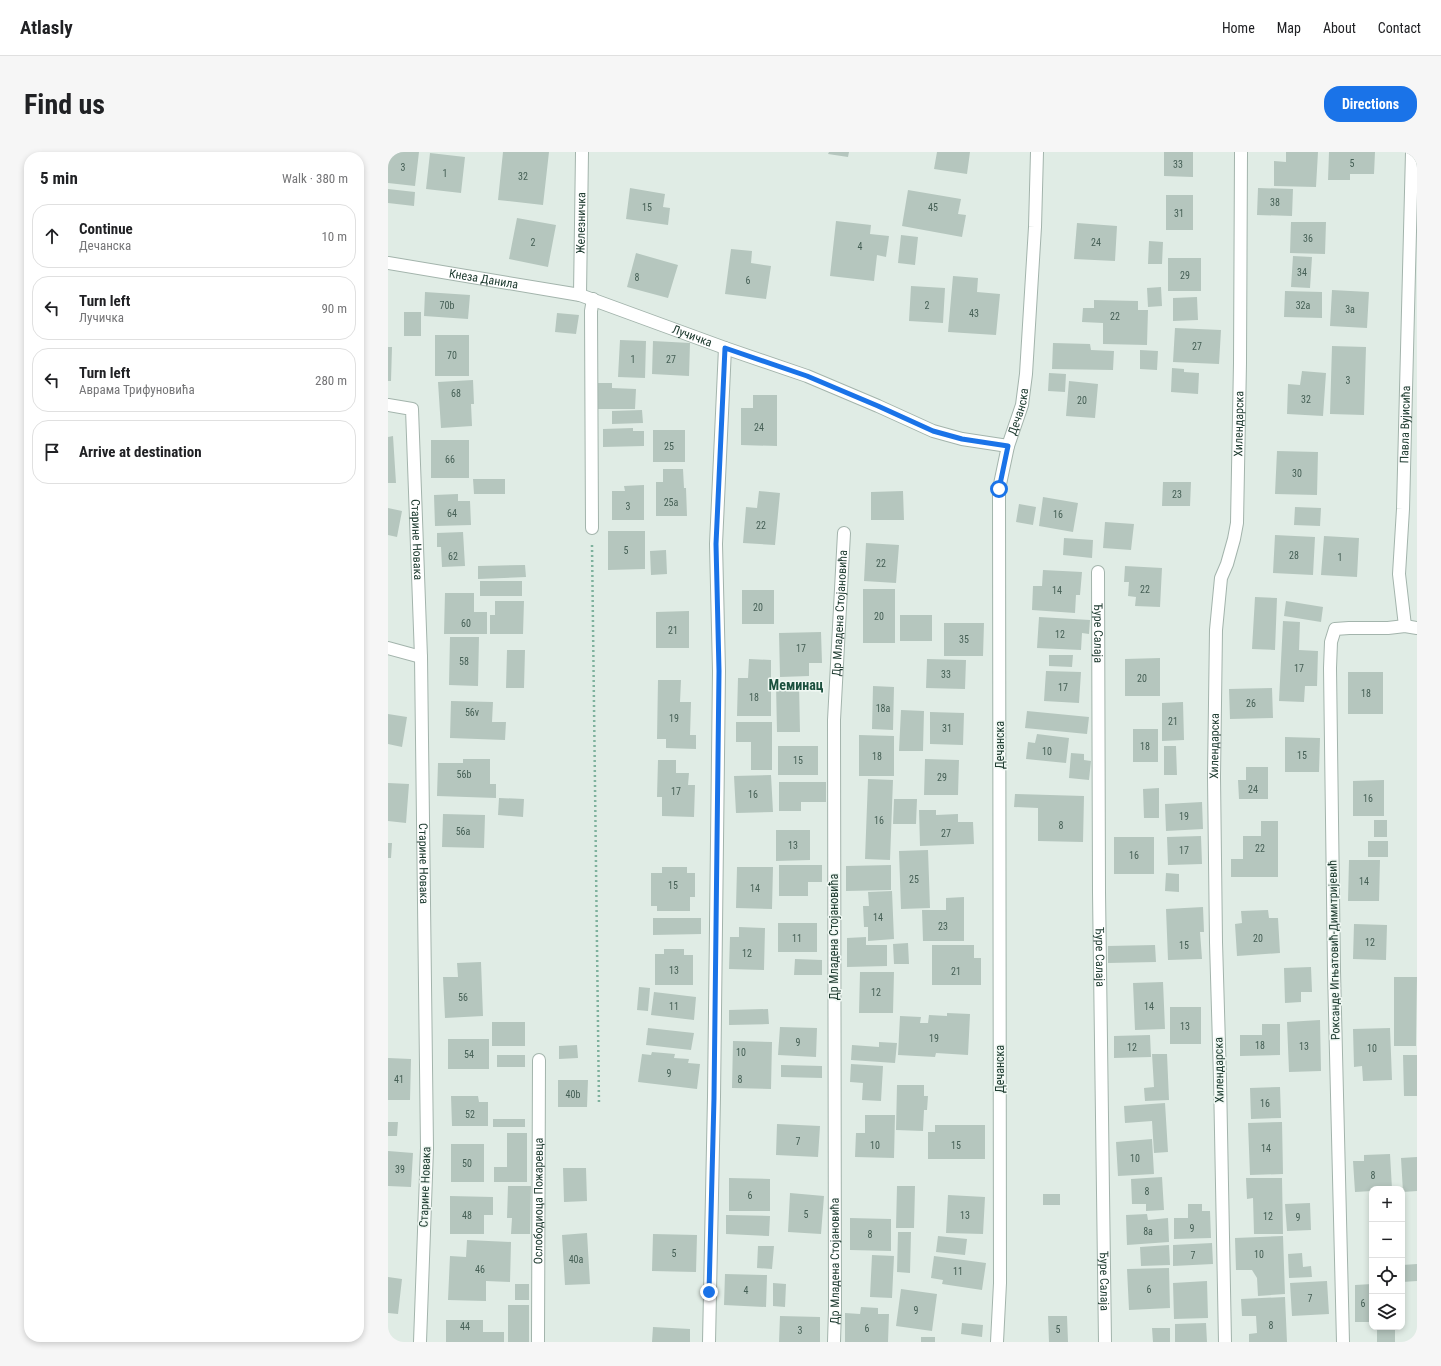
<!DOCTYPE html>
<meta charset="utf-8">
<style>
:root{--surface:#fff;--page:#f6f6f6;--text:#202124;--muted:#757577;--line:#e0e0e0;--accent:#1a73e8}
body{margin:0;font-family:"Roboto Condensed",sans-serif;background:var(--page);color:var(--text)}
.controls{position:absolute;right:12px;bottom:12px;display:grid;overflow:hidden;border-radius:8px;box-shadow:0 2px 6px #0003}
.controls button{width:36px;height:36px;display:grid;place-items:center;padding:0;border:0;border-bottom:1px solid var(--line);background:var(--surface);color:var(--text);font:20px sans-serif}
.stop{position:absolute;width:12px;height:12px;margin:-9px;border:3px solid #1a73e8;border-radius:50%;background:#fff}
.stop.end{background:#1a73e8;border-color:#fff;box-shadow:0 1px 4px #0008}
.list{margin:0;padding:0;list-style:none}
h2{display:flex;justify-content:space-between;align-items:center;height:52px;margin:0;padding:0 16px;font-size:17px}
h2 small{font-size:13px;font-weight:400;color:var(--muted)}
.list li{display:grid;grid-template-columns:26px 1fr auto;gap:12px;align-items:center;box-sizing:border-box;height:64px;margin:0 8px 8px;padding:0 8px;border:1px solid var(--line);border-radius:16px}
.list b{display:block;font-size:15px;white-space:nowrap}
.list p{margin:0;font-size:13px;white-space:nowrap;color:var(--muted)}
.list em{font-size:13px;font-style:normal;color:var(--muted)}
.icon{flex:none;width:22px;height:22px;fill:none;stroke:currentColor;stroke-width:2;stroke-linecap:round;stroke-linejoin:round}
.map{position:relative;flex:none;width:1029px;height:1190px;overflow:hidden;border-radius:16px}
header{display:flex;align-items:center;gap:24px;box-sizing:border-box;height:56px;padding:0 20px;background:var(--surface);border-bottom:1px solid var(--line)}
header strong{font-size:19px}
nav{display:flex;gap:22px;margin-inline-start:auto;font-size:14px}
.intro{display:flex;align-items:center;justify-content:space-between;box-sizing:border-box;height:96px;padding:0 24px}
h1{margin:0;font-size:28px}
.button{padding:10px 18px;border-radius:16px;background:var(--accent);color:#fff;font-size:14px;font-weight:700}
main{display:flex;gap:24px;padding:0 24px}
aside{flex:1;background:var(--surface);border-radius:16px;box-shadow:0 2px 6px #0003}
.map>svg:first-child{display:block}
.building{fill:#b5c6be}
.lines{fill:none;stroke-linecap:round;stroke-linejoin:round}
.service-casing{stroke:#a3b4ac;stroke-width:14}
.minor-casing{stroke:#a3b4ac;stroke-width:14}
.path{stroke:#7eb19d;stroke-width:2.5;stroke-dasharray:2 3;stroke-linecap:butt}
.service{stroke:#fff;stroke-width:12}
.minor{stroke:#fff;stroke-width:12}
.route{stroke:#1a73e8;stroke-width:5}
.labels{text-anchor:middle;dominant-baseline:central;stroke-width:3;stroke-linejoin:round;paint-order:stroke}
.number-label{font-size:10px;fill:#455f55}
.street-label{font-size:12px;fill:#203d32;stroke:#f0f8f3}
.quarter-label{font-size:14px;font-weight:bold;fill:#1b503e;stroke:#f0f8f3}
</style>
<header>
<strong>Atlasly</strong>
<nav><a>Home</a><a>Map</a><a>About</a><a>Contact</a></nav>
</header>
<div class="intro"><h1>Find us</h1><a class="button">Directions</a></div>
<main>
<aside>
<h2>5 min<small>Walk · 380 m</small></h2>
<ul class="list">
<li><svg class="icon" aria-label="ahead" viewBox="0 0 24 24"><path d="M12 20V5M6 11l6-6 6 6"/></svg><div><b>Continue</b><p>Дечанска</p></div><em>10 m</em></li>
<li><svg class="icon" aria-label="left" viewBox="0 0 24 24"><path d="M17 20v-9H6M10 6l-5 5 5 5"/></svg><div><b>Turn left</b><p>Лучичка</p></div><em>90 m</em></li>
<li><svg class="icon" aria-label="left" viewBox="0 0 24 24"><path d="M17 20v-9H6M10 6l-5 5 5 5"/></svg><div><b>Turn left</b><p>Аврама Трифуновића</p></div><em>280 m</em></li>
<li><svg class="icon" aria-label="arrive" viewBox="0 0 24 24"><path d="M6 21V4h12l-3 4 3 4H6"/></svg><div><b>Arrive at destination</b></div></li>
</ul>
</aside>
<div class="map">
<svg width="1029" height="1190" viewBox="0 0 1029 1190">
<rect width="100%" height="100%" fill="#e0ece5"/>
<path class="building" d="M0,0H31L27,34L0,31Z
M115,0H161L155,53L110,48Z
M441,0H461L460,5L440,2Z
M549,0H582L579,22L546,17Z
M776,0H805V25L776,24Z
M898,0H930L928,35L886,34V9L898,10Z
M941,0H987L986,22H962V28H940Z
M42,1L77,5L73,41L38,37Z
M242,36L277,42L275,55L282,56L280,73L238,67Z
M870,36L905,37L904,64L869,63Z
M0,37L27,40L26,54L0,51Z
M520,38L573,47L570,62L578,63L574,85L514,74Z
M778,43H805V78H778Z
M129,66L168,73L160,115L121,107Z
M448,69L483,73L482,82L501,84L498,105L489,103L486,129L442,124Z
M903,70H938L937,102L902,101Z
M689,71L729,74L727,109L686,107Z
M513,83L530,85L527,113L510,111Z
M761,89L775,90L774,112H760Z
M343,97L364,99L363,111L383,114L378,147L337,142Z
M248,101L290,113L280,146L239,135Z
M905,104L924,105L922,136L903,135Z
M780,106H813V139H780Z
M565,124L590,126L589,140L612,142L608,183L560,180Z
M523,134L557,136L555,171L521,169Z
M773,135L774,154L760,155L759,136Z
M944,138L981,140L979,176L942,174Z
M897,139L934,140V166L896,165Z
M37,140L82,143L80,167L36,164Z
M809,145L810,168L785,169V146Z
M706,148L750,149V158H760L759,193L715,192V171L694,170L695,156H706Z
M16,160H33V184H16Z
M169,161L191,163L188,182L167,180Z
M787,176L833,178L831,212L785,210Z
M47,183H81V224H47Z
M232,188L258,189L257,226L230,225Z
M265,189L302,191L301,224L264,222Z
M665,191L702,192L703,198L726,199L725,218L664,217Z
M944,194L978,195L976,263L942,262Z
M0,195H4L3,229H0Z
M752,198L770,199L769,218L752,217Z
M784,216L796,217V220L811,221L810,242L783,240Z
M914,219L938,221L935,264L899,262L900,232L912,233Z
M661,221L678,222L677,240L660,239Z
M85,228L86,252H83L84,274L53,276L50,230Z
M681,229L710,232L707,266L678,264Z
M207,231H224V236L248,237L247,257H207Z
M365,243H389V294L353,293V256H365Z
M254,258L255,271L224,272V259Z
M245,276V279H256V294L215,295V277Z
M265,278H297V310H265Z
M5,284L8,331H0V285Z
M43,288H81V326H43Z
M889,299L930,300L929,343L887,342Z
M275,317H295L296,336H298L299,364H268V330H275Z
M85,327H117V342H86Z
M775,330H803L802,354H774Z
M256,333V368H224V339H237L236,334Z
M371,339L392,341L387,393L355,391L358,355L369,356Z
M515,339L516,368H483V340Z
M70,342V349H82L83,373L47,374L46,343Z
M655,345L690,351L685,380L651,374Z
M631,352L648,355L645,373L628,370Z
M907,355L933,356L932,374L906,373Z
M0,356L14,359L9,385L0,383Z
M717,370L746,372L743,398L715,396Z
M220,379H257V417L220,418Z
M75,380L77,414L54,415L53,395H49V381Z
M887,383L927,385L925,423L885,421Z
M936,384L971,386L969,425L933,423Z
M676,386L705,388L704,406L675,403Z
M478,391L511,393L508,431L476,429Z
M278,398L279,422L263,423L262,399Z
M137,413L138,425L90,427V414Z
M737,414L774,416L772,455L747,454L748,445L740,444L741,430H736Z
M655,418L694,420L692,443H688L687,461L644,458L645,434H654Z
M92,429H134V444H92Z
M475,437H507V491H475Z
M354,438H386V472H354Z
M57,441H86V460H99V482H56Z
M867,445L889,446L887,498L864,497Z
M107,449H136L135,482H102V463H107Z
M898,449L935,455L933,470L896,464Z
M301,459V496H268V460Z
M512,463H544V489H512Z
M651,465L702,468L701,482L694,481L693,498L649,496Z
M895,469L912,470L911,498L930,499L929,534H917L916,550L891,549Z
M556,471H596L595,504H556Z
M433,480L434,511H421V524L392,525L391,481Z
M62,485H91L90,534L61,533Z
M119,498H137L136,536H118Z
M661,503H685L684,515L661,514Z
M772,506V544H737V507Z
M361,507L383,508V564H349L350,526H360Z
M539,507L578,508L577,537L538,536Z
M658,519L693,520L691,551L656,549Z
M960,520H995V562H960Z
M270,528H293L292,550H303L302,583H308V597L278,596V587H269Z
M388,532H411L412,580H389Z
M485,534L506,535L505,578L484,577Z
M884,536L885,566L842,567L841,537Z
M63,549L105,550L104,570H118L117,588L62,586Z
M795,550L796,588L774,589V551Z
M513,558L536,559L535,599H511Z
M639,559L701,565L699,582L637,576Z
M542,560L576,561L575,593L542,592Z
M0,562L19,565L14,595L0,592Z
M348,570H384V618H363V590H348Z
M745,577H770V610H745Z
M649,582L681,586L678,611L638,607L640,590L647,591Z
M471,583L506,584V624H471Z
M897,585L932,586L931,620H897Z
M390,594H430V623H390Z
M776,594H788L789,623H776Z
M683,601L696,602V608L703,609L701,628L681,626Z
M75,607H102V632H108V646L49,644L50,611H75Z
M537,607L571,608L570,643H536Z
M270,608H288V621H301L300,633H307L306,665L274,664V645H269Z
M858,615H880V647H851L850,628H858Z
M383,623L385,660L348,661L346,624Z
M480,627L505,628L502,708L477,707Z
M996,628V664H965V629Z
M391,630H438V650H413V659H391Z
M0,631L21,632L18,671L0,669Z
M771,636V666H756L755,637Z
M627,642L696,644L695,690L650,689V656L626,655Z
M111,646L136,647L135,665L110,663Z
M506,647H529L528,672H505Z
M814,650L815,677L778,679L777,652Z
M531,658H548V663L570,662V670H585L586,692L532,694Z
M55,662L97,663L96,696L54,695Z
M986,668H999V685H986Z
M873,669H890V725H843V707H855V684H873Z
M388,678H422V708L388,709Z
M813,684L814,712L780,713L779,685Z
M726,685H766V722H726Z
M980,689H1000V705H980Z
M0,691H4L3,706H0Z
M540,698L542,756L513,757L511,699Z
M961,708H992L991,749H960Z
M391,713H434V730H420V744H391Z
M503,713V738L458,739V714Z
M274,715H299V721H307V745H302V759H269V754H263V721H274Z
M349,715H385L384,757L348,756Z
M778,721L791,722V740L777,739Z
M504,739L506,787L480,789V775H476L475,754H481L480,740Z
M576,745V789H535L534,758H558V746Z
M815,755L816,780H812L814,807L780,808L778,757Z
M880,758L881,766H890L892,801L849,804L847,772L854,771L853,759Z
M265,766H313V782L265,783Z
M390,771H429V800H390Z
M966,772L999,773L998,808L965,807Z
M351,775L377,776L376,818L341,817L342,785H351Z
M478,785V793H499V814L459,815V786Z
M520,791L521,812H506L505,792Z
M544,793H586V806H593V833H544Z
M767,793L768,810L720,811V794Z
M276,797H296V803H305V833H267V802H276Z
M407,807L434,808V823H406Z
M93,810L95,864L57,866L55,825H70L69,811Z
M923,815L924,840H913V850L897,851L896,816Z
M472,820H506L505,861H471Z
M1006,825H1029L1028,894H1006Z
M775,830L777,877L747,878L745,831Z
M251,835L262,836L260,859L249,858Z
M266,840L308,845L306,868L263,863Z
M782,855H813V892H782Z
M380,857L381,872L341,873V858Z
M559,861L582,862L580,903L548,901L547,905L510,903L512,864L533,865L532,871H540L541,863L559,864Z
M932,868L933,919L901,920L899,870Z
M104,870H137V894H104Z
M874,872H892V903L852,904V883H874Z
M392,875L429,876L428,905L390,903Z
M260,876L306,881L303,898L258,893Z
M1002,876L1004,928L975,929L974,914L966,915L965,877Z
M762,883L763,905L726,906V884Z
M60,887H101V917H60Z
M345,889L384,890L383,937L344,936Z
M491,890L509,891L507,911L463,908L464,893L491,895Z
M189,893L190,906L171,907V894Z
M264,900L287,902L286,906L301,907L300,911L312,912L309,937L250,930L254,902L263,903Z
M764,902H779L781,948L757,949L756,936L766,935Z
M109,903H137V915H109Z
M1015,903H1029V944H1016Z
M0,906L23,907L22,948H0Z
M463,912L495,914L493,949L474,948L475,931L462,930Z
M393,913L434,914V926L393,925Z
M170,928H200L199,955H170Z
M509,933H536V944H540L539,958H536L535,979L508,978Z
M892,935L893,966L863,967L862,936Z
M63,944H90L91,950H100V974H64Z
M777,951L780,1000L766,1001L764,969L737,971L736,954Z
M477,963H507L506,1006L467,1005L468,981H477Z
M105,967H137V975H105Z
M0,970H10L9,984H0Z
M894,970L895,1022L862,1023L860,971Z
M389,972L432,974L430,1005L388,1003Z
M547,973H597V1007H540V980H547Z
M119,981H139V1030H106V1015H119Z
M764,987L766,1022L730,1024L728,990Z
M63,992H96V1030H63Z
M0,999L25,1001L23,1035L0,1034Z
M1002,1002L1004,1037H984V1039L967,1040L965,1009H976V1003Z
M1029,1005V1039L1015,1040L1013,1006Z
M175,1016H198L199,1049L176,1050Z
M774,1025L776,1058L758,1059V1052H744L743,1027Z
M341,1026L382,1027V1059H341Z
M858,1026H894L895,1082H866L865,1046L859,1047Z
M120,1034H143L142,1082H123L124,1066H119Z
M509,1034H527L526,1076H508Z
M402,1041L436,1044L433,1082L400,1080Z
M655,1042H672V1053H655Z
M560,1043L597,1045L595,1082L558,1081Z
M62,1044L105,1045V1063H96V1082H62Z
M922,1051L923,1078L899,1079L897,1052Z
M800,1052H814V1059H822L823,1086L786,1087V1066H800Z
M759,1062L760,1068L780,1066L781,1090L739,1093L738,1063Z
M338,1063L382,1064L381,1084L338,1082Z
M462,1066L503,1067V1099L462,1098Z
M510,1080H523L522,1121L509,1120Z
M199,1081L202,1132L177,1133L174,1083Z
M265,1082L309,1083L308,1120L264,1119Z
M550,1084L579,1087L577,1103L548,1100Z
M895,1084L897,1142L870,1144L869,1126L864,1118H848L847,1086Z
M79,1088L123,1090L122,1130L98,1129V1149L60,1148L62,1104L78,1105Z
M824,1091L825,1112L785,1114V1093Z
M781,1093L782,1113L753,1114L752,1095Z
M370,1094H386L384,1117L369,1116Z
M914,1101L915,1115L923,1114L924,1125L901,1126L900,1102Z
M484,1103L506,1104L504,1146L482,1145Z
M546,1104L598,1111L594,1138L554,1132L555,1128L543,1126Z
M1029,1112V1129L1014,1130V1113Z
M781,1116L782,1156L741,1158L739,1117Z
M337,1122L379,1123L378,1155L336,1153Z
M0,1125L14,1127L10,1162L0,1161Z
M819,1129L820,1166L786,1167L785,1131Z
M939,1129L941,1162L904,1164L902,1131Z
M385,1131L398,1132L397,1155L385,1154Z
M127,1132H141V1148H127Z
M984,1132V1170H967V1133Z
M513,1137L549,1142L544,1179L508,1174Z
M897,1145L899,1190H861V1182L869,1181L868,1164H854L853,1147Z
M120,1153H141V1190H120Z
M473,1155L490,1156V1162H501L500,1190H457V1161L472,1162Z
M392,1164L432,1165V1190H391Z
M660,1164H679L680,1190H661Z
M58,1168H95V1180H116V1190H58Z
M574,1171L595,1173L594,1185L573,1182Z
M818,1171L819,1190H787V1172Z
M265,1175L302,1177V1190H264Z
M764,1176H782V1190H765Z
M1007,1176V1190H989V1177Z
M533,1185H547V1190H533Z"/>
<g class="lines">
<g class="service-casing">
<path id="service" d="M204,376L203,159L205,147"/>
</g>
<g class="minor-casing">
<g id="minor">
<path id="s1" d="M0,111L192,143L337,196L419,224L490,254L545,279L574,287L620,294"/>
<path id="s2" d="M192,143L194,0"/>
<path id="s3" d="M0,253L24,257L33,505L39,996L32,1190"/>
<path id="s4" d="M710,420L711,740L717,1190"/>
<path id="s5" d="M1017,474L1011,422L1015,357L1024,0"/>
<path d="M0,496L33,505"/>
<path id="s6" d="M150,1190L151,908"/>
<path d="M321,1190L326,945L331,519L328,392L337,196"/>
<path id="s7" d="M446,1190L447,1157L446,568L456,381"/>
<path id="s8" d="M609,1190L612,1131L611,337L620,294L634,253L638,222L647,75L649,0"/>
<path id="s9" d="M837,1190L832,927L828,790L826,625L828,478L833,426L839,412L846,387L849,371L852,211L853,0"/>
<path d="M955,1190L946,819L942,516L943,490L947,477L961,476H1000L1017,474L1029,476"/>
</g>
</g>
<path class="path" d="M204,393L211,953"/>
<use href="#service" class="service"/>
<use href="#minor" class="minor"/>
</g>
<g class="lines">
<path class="route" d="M321,1140L326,946L331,519L328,392L337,196L419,224L490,254L545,279L574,287L620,294L611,337"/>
</g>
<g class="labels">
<g class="number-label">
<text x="964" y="11">5</text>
<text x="790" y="12">33</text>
<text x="15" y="15">3</text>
<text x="57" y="21">1</text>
<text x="135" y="24">32</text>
<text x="887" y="50">38</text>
<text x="259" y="55">15</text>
<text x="545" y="55">45</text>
<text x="791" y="61">31</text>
<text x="920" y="86">36</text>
<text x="145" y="90">2</text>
<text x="708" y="90">24</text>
<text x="472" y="94">4</text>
<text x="914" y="120">34</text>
<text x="797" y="123">29</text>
<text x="249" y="125">8</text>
<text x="360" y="128">6</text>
<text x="59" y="153">70b</text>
<text x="539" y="153">2</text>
<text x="915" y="153">32a</text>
<text x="962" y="157">3a</text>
<text x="586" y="161">43</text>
<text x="727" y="164">22</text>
<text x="809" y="194">27</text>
<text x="64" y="203">70</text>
<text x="245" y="207">1</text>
<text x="283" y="207">27</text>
<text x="960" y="228">3</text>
<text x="68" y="241">68</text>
<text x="918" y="247">32</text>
<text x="694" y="248">20</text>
<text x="371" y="275">24</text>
<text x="281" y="294">25</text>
<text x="62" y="307">66</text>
<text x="909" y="321">30</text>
<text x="789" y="342">23</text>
<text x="283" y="350">25a</text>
<text x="240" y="354">3</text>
<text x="64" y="361">64</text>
<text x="670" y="362">16</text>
<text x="373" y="373">22</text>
<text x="238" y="398">5</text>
<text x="906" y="403">28</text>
<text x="65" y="404">62</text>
<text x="952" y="405">1</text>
<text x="493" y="411">22</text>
<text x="757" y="437">22</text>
<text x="669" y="438">14</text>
<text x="370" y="455">20</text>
<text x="491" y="464">20</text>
<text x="78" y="471">60</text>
<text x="285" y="478">21</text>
<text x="672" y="482">12</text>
<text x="576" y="487">35</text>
<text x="413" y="496">17</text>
<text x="76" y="509">58</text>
<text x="911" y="516">17</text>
<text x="558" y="522">33</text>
<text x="754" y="526">20</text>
<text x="675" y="535">17</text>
<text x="978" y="541">18</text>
<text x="366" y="545">18</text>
<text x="863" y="551">26</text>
<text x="495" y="556">18a</text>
<text x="84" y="560">56v</text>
<text x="286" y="566">19</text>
<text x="785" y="569">21</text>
<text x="559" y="576">31</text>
<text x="757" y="594">18</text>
<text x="659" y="599">10</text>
<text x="914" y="603">15</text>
<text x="489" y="604">18</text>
<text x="410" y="608">15</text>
<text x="76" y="622">56b</text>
<text x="554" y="625">29</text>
<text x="865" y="637">24</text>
<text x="288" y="639">17</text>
<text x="365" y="642">16</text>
<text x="980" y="646">16</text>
<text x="796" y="664">19</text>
<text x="491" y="668">16</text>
<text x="673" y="673">8</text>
<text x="75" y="679">56a</text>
<text x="558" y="681">27</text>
<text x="405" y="693">13</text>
<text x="872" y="696">22</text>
<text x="796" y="698">17</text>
<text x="746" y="703">16</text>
<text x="526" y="727">25</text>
<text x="976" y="729">14</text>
<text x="285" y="733">15</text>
<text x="367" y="736">14</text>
<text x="490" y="765">14</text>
<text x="555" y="774">23</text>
<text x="409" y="786">11</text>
<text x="870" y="786">20</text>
<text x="982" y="790">12</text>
<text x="796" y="793">15</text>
<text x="359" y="801">12</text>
<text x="286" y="818">13</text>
<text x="568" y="819">21</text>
<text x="488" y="840">12</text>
<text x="75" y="845">56</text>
<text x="286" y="854">11</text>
<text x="761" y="854">14</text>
<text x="797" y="874">13</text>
<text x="546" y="886">19</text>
<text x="410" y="890">9</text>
<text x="872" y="893">18</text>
<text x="916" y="894">13</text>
<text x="744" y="895">12</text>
<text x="984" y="896">10</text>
<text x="353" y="900">10</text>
<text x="81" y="902">54</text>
<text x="281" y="921">9</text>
<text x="11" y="927">41</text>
<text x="352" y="927">8</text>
<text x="185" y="942">40b</text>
<text x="877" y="951">16</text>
<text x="82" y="962">52</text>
<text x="410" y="989">7</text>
<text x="487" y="993">10</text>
<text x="568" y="993">15</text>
<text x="878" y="996">14</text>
<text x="747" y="1006">10</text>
<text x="79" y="1011">50</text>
<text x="12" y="1017">39</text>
<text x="985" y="1023">8</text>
<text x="759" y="1039">8</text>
<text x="362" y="1043">6</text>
<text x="418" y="1062">5</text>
<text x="79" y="1063">48</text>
<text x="577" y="1063">13</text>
<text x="880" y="1064">12</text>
<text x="910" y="1065">9</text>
<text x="804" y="1076">9</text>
<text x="760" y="1079">8a</text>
<text x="482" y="1082">8</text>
<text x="286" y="1101">5</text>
<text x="871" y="1102">10</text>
<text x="805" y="1103">7</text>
<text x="188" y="1107">40a</text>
<text x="92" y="1117">46</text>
<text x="570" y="1119">11</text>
<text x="761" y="1137">6</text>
<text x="358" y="1138">4</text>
<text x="922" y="1146">7</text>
<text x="975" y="1151">6</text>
<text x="528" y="1158">9</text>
<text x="883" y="1173">8</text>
<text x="77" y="1174">44</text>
<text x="479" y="1176">6</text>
<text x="670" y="1177">5</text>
<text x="412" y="1178">3</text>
</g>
<g class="street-label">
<text stroke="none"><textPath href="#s2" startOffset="72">Железничка</textPath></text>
<text stroke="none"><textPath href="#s1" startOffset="97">Кнеза Данила</textPath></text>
<text stroke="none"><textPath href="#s1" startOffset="314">Лучичка</textPath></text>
<text stroke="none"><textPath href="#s8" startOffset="933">Дечанска</textPath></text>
<text stroke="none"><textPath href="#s9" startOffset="921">Хилендарска</textPath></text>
<text stroke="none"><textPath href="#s5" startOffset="202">Павла Вујисића</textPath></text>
<text stroke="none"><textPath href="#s3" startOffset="155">Старине Новака</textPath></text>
<text stroke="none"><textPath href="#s7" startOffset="729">Др Младена Стојановића</textPath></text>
<text stroke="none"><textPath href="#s4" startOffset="61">Ђуре Салаја</textPath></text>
<text transform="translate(612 593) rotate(-90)">Дечанска</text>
<text stroke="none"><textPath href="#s9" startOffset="596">Хилендарска</textPath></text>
<text stroke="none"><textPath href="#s3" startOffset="479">Старине Новака</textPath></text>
<text transform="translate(446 785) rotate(-90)">Др Младена Стојановића</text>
<text transform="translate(946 798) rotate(-91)">Роксанде Игњатовић-Димитријевић</text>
<text stroke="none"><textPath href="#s4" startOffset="385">Ђуре Салаја</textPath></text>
<text transform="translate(612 917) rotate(-90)">Дечанска</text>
<text transform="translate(831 918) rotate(-91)">Хилендарска</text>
<text transform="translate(37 1035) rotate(-88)">Старине Новака</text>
<text stroke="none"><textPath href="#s6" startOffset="141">Ослободиоца Пожаревца</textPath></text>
<text stroke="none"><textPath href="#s7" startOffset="81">Др Младена Стојановића</textPath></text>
<text stroke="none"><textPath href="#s4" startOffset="709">Ђуре Салаја</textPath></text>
</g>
<g class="quarter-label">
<text x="408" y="533">Меминац</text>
</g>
</g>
</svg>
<div class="controls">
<button>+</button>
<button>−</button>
<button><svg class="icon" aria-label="locate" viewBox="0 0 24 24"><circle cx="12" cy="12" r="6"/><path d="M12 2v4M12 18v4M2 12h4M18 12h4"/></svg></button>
<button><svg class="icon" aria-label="layers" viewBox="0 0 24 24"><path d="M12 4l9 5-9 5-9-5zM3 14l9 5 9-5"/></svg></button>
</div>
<div class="stop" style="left:611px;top:337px"></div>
<div class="stop end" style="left:321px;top:1140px"></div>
</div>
</main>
